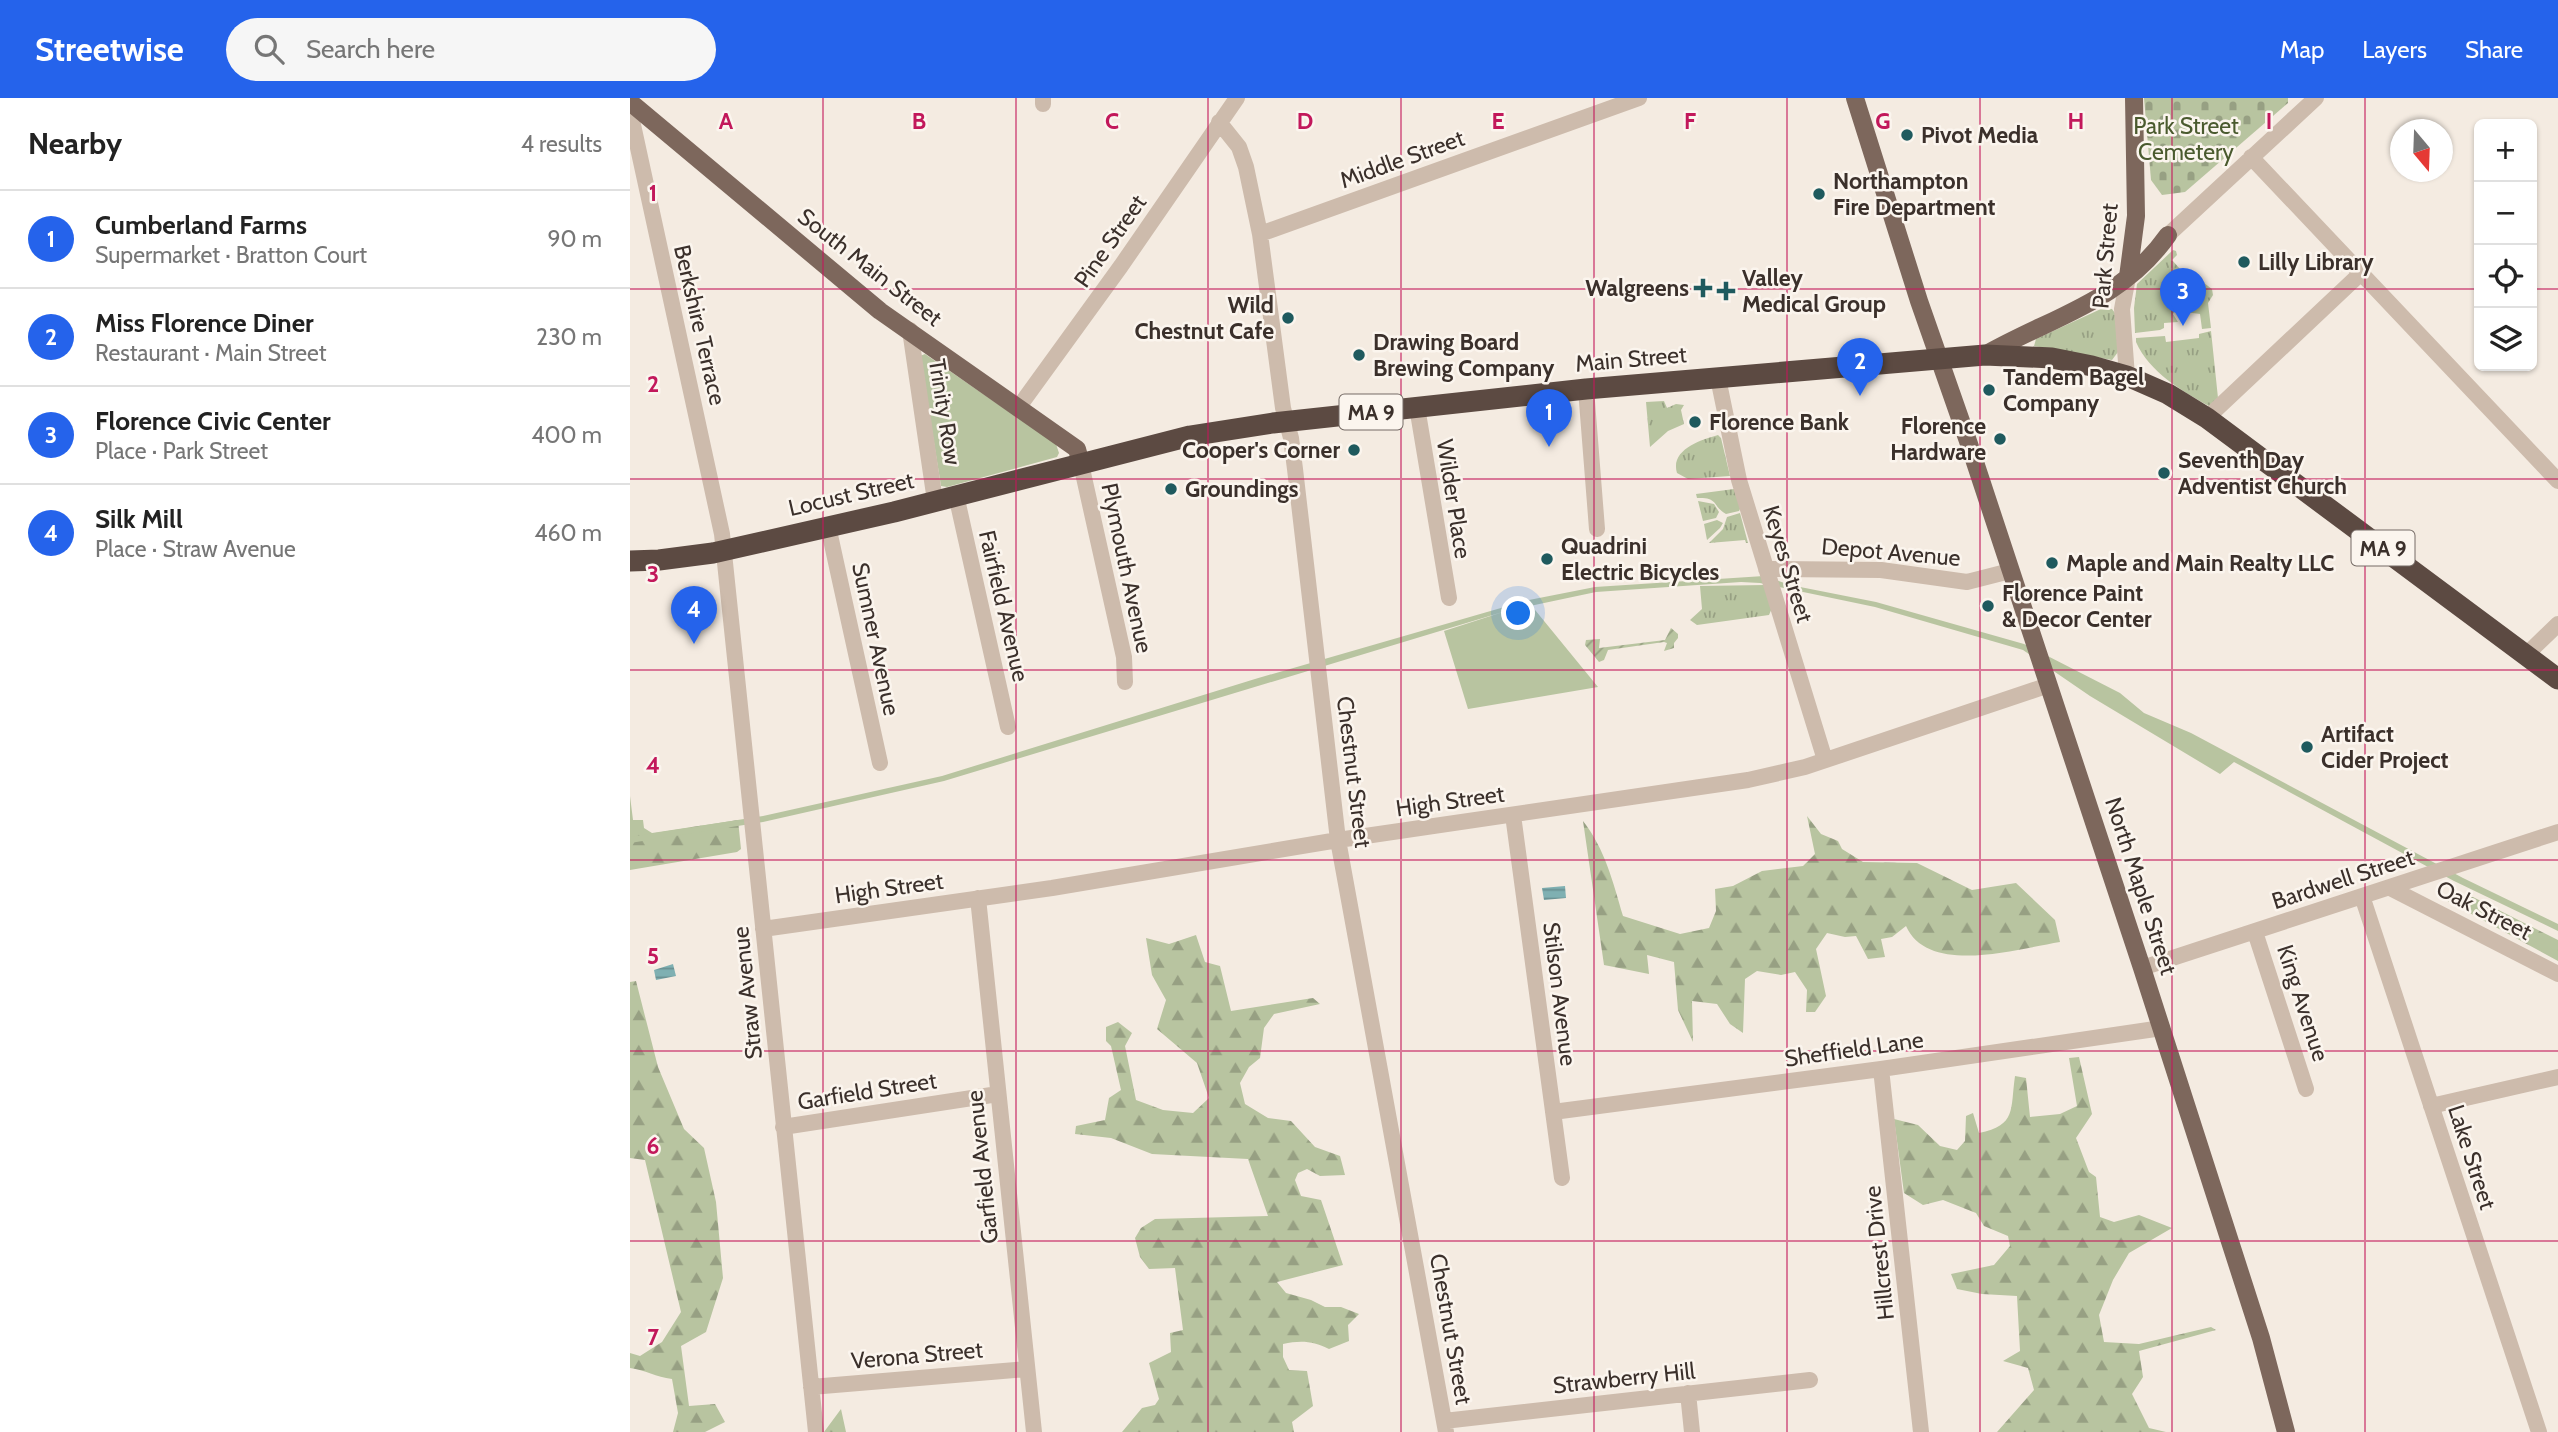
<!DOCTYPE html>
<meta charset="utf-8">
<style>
:root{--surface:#fff;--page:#f6f6f6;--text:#222;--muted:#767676;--line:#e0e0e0;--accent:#2563eb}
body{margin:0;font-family:Cabin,sans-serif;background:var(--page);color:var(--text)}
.controls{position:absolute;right:21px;top:21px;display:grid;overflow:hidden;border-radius:10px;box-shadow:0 2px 5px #0004}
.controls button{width:63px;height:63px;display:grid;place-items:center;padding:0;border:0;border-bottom:2px solid var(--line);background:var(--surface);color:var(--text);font:35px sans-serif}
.compass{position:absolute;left:1760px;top:21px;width:63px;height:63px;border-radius:50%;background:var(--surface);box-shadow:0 2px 5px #0004;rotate:161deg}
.you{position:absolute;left:889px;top:516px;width:24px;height:24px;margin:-18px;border:5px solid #fff;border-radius:50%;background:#1a73e8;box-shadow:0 0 0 10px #1a73e833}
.badge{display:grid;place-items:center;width:46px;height:46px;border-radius:50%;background:var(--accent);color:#fff;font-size:23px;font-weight:700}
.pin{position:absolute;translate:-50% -58px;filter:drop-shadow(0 2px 4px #0008)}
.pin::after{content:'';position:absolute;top:37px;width:24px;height:21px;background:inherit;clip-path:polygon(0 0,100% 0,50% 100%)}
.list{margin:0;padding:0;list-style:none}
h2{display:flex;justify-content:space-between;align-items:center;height:91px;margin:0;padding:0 28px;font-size:30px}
h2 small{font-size:23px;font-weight:400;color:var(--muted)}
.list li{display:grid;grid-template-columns:46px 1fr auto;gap:21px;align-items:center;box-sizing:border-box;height:98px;padding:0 28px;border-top:2px solid var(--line)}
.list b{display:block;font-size:26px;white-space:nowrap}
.list p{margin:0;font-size:23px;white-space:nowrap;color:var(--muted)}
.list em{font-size:23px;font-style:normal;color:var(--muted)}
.icon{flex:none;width:38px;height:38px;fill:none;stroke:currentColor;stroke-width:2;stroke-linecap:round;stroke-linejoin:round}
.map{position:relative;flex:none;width:1928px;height:1334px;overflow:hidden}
header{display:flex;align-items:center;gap:42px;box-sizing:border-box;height:98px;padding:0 35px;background:var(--accent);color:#fff}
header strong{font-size:33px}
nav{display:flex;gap:38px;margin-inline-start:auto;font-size:24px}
.search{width:490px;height:63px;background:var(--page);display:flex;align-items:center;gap:18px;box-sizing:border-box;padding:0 24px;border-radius:38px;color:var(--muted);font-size:26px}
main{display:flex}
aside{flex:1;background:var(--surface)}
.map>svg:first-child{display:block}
.grass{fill:url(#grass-tufts)}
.forest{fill:url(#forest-firs)}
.cemetery{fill:url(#cemetery-stones)}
.park{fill:#b8c4a0}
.garden{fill:url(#garden-furrows)}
.water{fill:url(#water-rules)}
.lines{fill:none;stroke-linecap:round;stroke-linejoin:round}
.minor{stroke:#cdbbac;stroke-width:16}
.major{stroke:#7d675c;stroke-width:18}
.highway{stroke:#5c4a42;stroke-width:21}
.grid{fill:none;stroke:#c2185b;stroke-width:2;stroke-opacity:0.55}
.poi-dot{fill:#1f5a5e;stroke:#fbf5ee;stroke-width:2.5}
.labels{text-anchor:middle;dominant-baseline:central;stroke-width:5;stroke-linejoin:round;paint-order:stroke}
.shield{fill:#fbf5ee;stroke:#756b66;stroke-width:2}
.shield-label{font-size:21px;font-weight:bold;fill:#3b302b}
.park-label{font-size:23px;fill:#4a5a2e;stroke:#fbf5ee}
.poi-label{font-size:23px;font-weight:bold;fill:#3b302b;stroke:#fbf5ee;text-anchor:start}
.street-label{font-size:23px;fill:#3b302b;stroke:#fbf5ee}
.grid-label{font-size:23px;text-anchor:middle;font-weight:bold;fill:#c2185b;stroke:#fbf5ee;stroke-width:5;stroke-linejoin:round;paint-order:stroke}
</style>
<header>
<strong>Streetwise</strong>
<div class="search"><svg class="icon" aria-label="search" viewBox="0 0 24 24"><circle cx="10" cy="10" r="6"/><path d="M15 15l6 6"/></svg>Search here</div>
<nav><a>Map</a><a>Layers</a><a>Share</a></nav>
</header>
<main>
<aside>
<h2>Nearby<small>4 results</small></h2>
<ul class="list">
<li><span class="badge">1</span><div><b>Cumberland Farms</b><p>Supermarket · Bratton Court</p></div><em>90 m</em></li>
<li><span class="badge">2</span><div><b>Miss Florence Diner</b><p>Restaurant · Main Street</p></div><em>230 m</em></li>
<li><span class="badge">3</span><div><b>Florence Civic Center</b><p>Place · Park Street</p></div><em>400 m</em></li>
<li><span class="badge">4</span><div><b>Silk Mill</b><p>Place · Straw Avenue</p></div><em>460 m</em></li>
</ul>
</aside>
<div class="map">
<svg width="1928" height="1334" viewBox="0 0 1928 1334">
<defs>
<pattern id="grass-tufts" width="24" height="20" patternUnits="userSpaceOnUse" patternTransform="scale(1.75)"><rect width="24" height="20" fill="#b8c4a0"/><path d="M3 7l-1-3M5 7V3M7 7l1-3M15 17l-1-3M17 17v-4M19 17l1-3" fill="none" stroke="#97a083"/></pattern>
<pattern id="forest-firs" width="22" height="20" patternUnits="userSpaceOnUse" patternTransform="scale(1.75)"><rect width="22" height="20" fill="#b8c4a0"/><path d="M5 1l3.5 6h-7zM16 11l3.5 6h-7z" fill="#97a083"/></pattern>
<pattern id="cemetery-stones" width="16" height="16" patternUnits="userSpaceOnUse" patternTransform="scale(1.75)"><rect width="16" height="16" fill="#b8c4a0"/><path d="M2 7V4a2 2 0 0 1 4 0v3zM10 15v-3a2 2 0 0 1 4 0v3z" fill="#97a083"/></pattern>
<pattern id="garden-furrows" width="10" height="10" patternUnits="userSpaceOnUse" patternTransform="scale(1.75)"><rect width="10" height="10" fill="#b8c4a0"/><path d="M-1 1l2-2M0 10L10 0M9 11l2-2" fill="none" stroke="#97a083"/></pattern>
<pattern id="water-rules" width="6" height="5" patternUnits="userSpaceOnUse" patternTransform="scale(1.75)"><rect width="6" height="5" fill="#7fb0b2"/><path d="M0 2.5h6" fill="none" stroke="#699091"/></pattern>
</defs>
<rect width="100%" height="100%" fill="#f4ebe1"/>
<path class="grass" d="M1543,152L1546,153L1547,157L1542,162L1567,190L1574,185L1582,191L1583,197L1578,205L1581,230L1572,231L1570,216L1555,214L1552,210L1546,211L1543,216L1548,224L1534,225V230L1530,232L1505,235L1504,210L1507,186Z
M1473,210L1482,211L1485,215L1488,254L1482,262L1404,248L1406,241Z
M1581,233L1588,300L1579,308C1552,293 1519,274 1506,244V240L1535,238L1536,244L1569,240V236Z
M1034,303L1037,310L1046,306L1054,307L1051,312L1054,326L1038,333L1020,349L1016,304Z
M1088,337L1091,340L1100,378L1058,381L1047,375C1040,352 1070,342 1088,337Z
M1104,391L1111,409L1109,413L1096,416C1082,408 1089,399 1067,400L1066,396Z
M1068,403L1084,406L1089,414L1086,420L1073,423Z
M1110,415L1118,445H1116L1115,442L1079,445L1093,431L1097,419Z
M1087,422L1093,425L1090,430L1077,442L1074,426Z
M1135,487L1142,510L1139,517L1067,527L1060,522L1072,511L1070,488Z"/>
<path class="forest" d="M0,698L3,722H13L14,730L22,735L108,722L111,751L107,754L0,772Z
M1177,718L1191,736L1208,743L1212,751L1233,764L1287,765L1342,792L1386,785L1425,822L1430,844C1387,851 1298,878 1276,828L1262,839L1251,841L1255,859L1238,861L1226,838L1215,839L1197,835L1186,851L1196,898L1185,914H1176L1177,892L1165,874L1151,877L1127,873L1115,881L1113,935L1100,926L1087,906L1062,903L1063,944L1048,912L1044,864L1017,857L1019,876L974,867L953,723C975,751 983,784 993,818L1050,836L1079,830L1086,813L1085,791L1103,788L1132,773L1173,768L1185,756Z
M1843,799L1928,842V863L1814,801Z
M566,837L575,864L590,868L601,913L683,900L690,906L644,916L634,930L630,960L619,969L610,985L615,1006L638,1020L661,1023L685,1049L710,1058L715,1077L690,1078L677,1071L668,1075L665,1082L671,1098L691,1102L713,1167L647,1184L656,1195L681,1202L695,1209H711L729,1216L718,1227L719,1243L699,1251C683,1243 671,1242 653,1246V1259L659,1272L677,1273L683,1308L662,1324L664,1334H492L512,1310L525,1307L529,1301L519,1265L541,1254L540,1235L553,1232L545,1170L519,1171L510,1159L505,1140L511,1130L525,1121L638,1118L618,1061L522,1056L481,1040L445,1036L446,1028L475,1022L479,1000L491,992L481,948L476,943V929L488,924L502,935L495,948L506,1002L533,1012L563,1015L579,1000L567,965L527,931L536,902L522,877L516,840L539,846Z
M6,883L28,969L54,1031L74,1050L86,1104L93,1180L76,1234L51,1248L59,1308L85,1306L95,1324L75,1334H43L48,1315L42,1281C26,1279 15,1272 0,1270V1255L10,1258L32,1244L51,1214L15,1062L0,1060V884Z
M1449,959L1462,1016L1446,1040L1459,1074L1466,1079L1470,1119L1484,1124L1509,1117L1542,1130L1499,1155L1483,1182L1469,1217L1474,1244L1509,1246L1581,1229L1586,1232L1509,1253L1513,1279L1502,1296L1519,1330L1536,1334H1367L1404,1292L1398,1270L1373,1263L1390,1253L1387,1198L1352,1196L1327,1191L1321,1176L1364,1167L1380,1148L1378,1138L1354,1128L1346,1115L1313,1102L1293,1107L1274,1095L1264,1021L1288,1027L1310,1048L1327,1052L1335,1043L1336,1018L1343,1015L1349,1035C1387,1027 1380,1012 1385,978L1396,980L1400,1019L1430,1016L1447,1008L1439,960Z
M211,1311L216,1334H194Z"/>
<path class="cemetery" d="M1514,0H1658V5L1555,94L1532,97L1521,82Z"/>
<path class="park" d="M295,256L426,346L429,355L427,359L317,389L311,388L290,258Z
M1134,478L1160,487L1246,504L1394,546L1490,595L1514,615L1561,635L1833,780L1928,826V833L1824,783L1604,664L1590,676L1460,598L1393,552L1245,509L1130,485L1111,484L966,494L877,513L901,507L968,589L838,611L814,533L876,513L314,683L133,724L0,745V739L133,718L312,678L625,581L899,502L965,489Z"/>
<path class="garden" d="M1041,530L1048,536V540L1044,545V550L1034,553L1037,545L1034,544L978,552L974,562L969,564L955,547L956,542L970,541L969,550L1035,542Z"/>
<path class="water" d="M935,788L936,800L914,802L912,790Z
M43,866L46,878L26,882L24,872Z"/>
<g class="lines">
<path class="minor" d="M413,0V6
M0,13L92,436L186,1334
M589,24L609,49L616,69L630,136L653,310L661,340L665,371L708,742L816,1334
M1621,59L1928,383
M630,136L1009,0
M1538,137L1686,0
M280,232L305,403
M1497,278L1492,211L1498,179
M1088,280L1109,382L1195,662
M956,291L967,431
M787,309L819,500
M388,310L491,168L607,0
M1577,320L1730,176
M451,366L494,559L495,584
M326,397L378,629
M198,428L250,665
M1136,471L1251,472L1337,484L1380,473
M1896,557L1928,526
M883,717L932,1080
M1760,790L1928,876
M1732,798L1909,1334
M348,800L404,1334
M133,831L422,790L708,742L1118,682L1175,669L1419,587
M1625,834L1676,991
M1512,870L1928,734
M1251,971L1291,1334
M1801,1008L1928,979
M923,1014L1251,971L1532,930
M153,1029L368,996
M181,1289L396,1271
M1058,1295L1062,1334
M814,1323L1180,1282"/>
<path class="major" d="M1225,0L1289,203L1339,346L1512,870L1631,1240L1656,1334
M0,4L250,213L447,351L451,366
M1498,179L1506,118L1504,0
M1355,257C1421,219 1491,204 1538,137"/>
<path class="highway" d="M0,463L29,462L83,455L264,414L560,338L643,325L956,291L1355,257L1422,260L1462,268L1497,278L1538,296L1577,320L1928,581"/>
</g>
<path class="grid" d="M193,0V1334M386,0V1334M578,0V1334M771,0V1334M964,0V1334M1157,0V1334M1350,0V1334M1542,0V1334M1735,0V1334M0,191H1849M1902,191H1928M0,381H1928M0,572H1928M0,762H1928M0,953H1928M0,1143H1928"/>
<g class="poi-dot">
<circle cx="1277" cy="37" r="7"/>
<circle cx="1189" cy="96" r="7"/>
<circle cx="1614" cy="164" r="7"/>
<path d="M1069.5 179.5h7v7h7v7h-7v7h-7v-7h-7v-7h7z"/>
<path d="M1092.5 182.5h7v7h7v7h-7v7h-7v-7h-7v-7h7z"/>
<circle cx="658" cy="220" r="7"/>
<circle cx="729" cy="257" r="7"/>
<circle cx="1359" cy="292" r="7"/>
<circle cx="1065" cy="324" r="7"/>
<circle cx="1370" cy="341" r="7"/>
<circle cx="724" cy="352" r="7"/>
<circle cx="1534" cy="375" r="7"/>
<circle cx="541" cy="391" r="7"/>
<circle cx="917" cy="461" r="7"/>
<circle cx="1422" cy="465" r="7"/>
<circle cx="1358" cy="508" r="7"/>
<circle cx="1677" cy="649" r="7"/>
</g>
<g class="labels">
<g class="shield">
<rect x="709.5" y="296.5" width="63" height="35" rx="5"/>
<rect x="1721.5" y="432.5" width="63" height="35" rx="5"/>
</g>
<g class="shield-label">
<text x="741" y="314">MA 9</text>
<text x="1753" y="450">MA 9</text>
</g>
<g class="park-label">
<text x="1556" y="28">Park Street<tspan x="1556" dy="26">Cemetery</tspan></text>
</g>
<g class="poi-label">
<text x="1291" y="37">Pivot Media</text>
<text x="1203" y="83">Northampton<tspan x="1203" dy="26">Fire Department</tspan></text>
<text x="1628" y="164">Lilly Library</text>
<text x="1112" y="180">Valley<tspan x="1112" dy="26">Medical Group</tspan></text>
<text x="1059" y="190" text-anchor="end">Walgreens</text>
<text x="644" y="207" text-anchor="end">Wild<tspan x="644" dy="26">Chestnut Cafe</tspan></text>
<text x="743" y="244">Drawing Board<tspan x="743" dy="26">Brewing Company</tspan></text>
<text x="1373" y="279">Tandem Bagel<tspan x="1373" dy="26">Company</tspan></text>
<text x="1079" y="324">Florence Bank</text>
<text x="1356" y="328" text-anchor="end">Florence<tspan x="1356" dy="26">Hardware</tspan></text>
<text x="710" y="352" text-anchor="end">Cooper's Corner</text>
<text x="1548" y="362">Seventh Day<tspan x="1548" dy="26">Adventist Church</tspan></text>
<text x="555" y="391">Groundings</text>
<text x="931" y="448">Quadrini<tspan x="931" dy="26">Electric Bicycles</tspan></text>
<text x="1436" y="465">Maple and Main Realty LLC</text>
<text x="1372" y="495">Florence Paint<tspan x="1372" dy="26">&amp; Decor Center</tspan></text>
<text x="1691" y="636">Artifact<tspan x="1691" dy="26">Cider Project</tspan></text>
</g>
<g class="street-label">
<text transform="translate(772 61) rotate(-20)">Middle Street</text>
<text transform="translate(480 143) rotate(-55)">Pine Street</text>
<text transform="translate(1475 158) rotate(-85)">Park Street</text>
<text transform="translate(240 169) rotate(38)">South Main Street</text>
<text transform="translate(70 227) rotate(77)">Berkshire Terrace</text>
<text transform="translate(1001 261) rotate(-5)">Main Street</text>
<text transform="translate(315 314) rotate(81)">Trinity Row</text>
<text transform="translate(221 396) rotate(-13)">Locust Street</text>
<text transform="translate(824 401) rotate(81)">Wilder Place</text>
<text transform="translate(1261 454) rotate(5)">Depot Avenue</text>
<text transform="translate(1158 466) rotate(73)">Keyes Street</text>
<text transform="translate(497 470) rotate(78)">Plymouth Avenue</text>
<text transform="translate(374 508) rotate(77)">Fairfield Avenue</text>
<text transform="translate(246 541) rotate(78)">Sumner Avenue</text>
<text transform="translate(724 674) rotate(83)">Chestnut Street</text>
<text transform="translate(820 703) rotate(-8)">High Street</text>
<text transform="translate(1713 781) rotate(-18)">Bardwell Street</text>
<text transform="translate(1511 788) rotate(72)">North Maple Street</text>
<text transform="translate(259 790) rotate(-8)">High Street</text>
<text transform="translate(1854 812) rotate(27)">Oak Street</text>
<text transform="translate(117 895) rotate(-96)">Straw Avenue</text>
<text transform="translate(930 896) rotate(83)">Stilson Avenue</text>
<text transform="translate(1673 905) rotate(72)">King Avenue</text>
<text transform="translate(1224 951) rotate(-8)">Sheffield Lane</text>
<text transform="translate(237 993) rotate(-9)">Garfield Street</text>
<text transform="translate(1842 1059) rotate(72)">Lake Street</text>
<text transform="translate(352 1069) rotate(-96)">Garfield Avenue</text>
<text transform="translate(1249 1155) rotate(-96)">Hillcrest Drive</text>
<text transform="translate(821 1231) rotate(80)">Chestnut Street</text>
<text transform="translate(287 1257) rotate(-5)">Verona Street</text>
<text transform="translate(994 1280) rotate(-6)">Strawberry Hill</text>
</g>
</g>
<g class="grid-label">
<text x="96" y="31">A</text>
<text x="289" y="31">B</text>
<text x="482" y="31">C</text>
<text x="675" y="31">D</text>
<text x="868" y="31">E</text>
<text x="1060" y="31">F</text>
<text x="1253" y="31">G</text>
<text x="1446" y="31">H</text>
<text x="1639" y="31">I</text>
<text x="23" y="103">1</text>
<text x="23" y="294">2</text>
<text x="23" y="484">3</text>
<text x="23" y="675">4</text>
<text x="23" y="866">5</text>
<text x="23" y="1056">6</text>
<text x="23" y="1247">7</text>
</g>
</svg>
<div class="controls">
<button>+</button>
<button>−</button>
<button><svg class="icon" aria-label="locate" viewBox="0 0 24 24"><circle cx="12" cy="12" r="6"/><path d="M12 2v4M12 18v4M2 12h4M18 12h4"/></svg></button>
<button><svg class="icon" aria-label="layers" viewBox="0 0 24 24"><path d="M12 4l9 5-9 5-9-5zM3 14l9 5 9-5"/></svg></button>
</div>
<svg class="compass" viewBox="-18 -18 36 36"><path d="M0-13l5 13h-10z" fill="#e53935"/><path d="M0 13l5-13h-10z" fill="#767676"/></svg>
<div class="you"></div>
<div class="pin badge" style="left:919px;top:349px">1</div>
<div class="pin badge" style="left:1230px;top:298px">2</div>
<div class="pin badge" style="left:1553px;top:228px">3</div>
<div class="pin badge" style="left:64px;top:546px">4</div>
</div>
</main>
